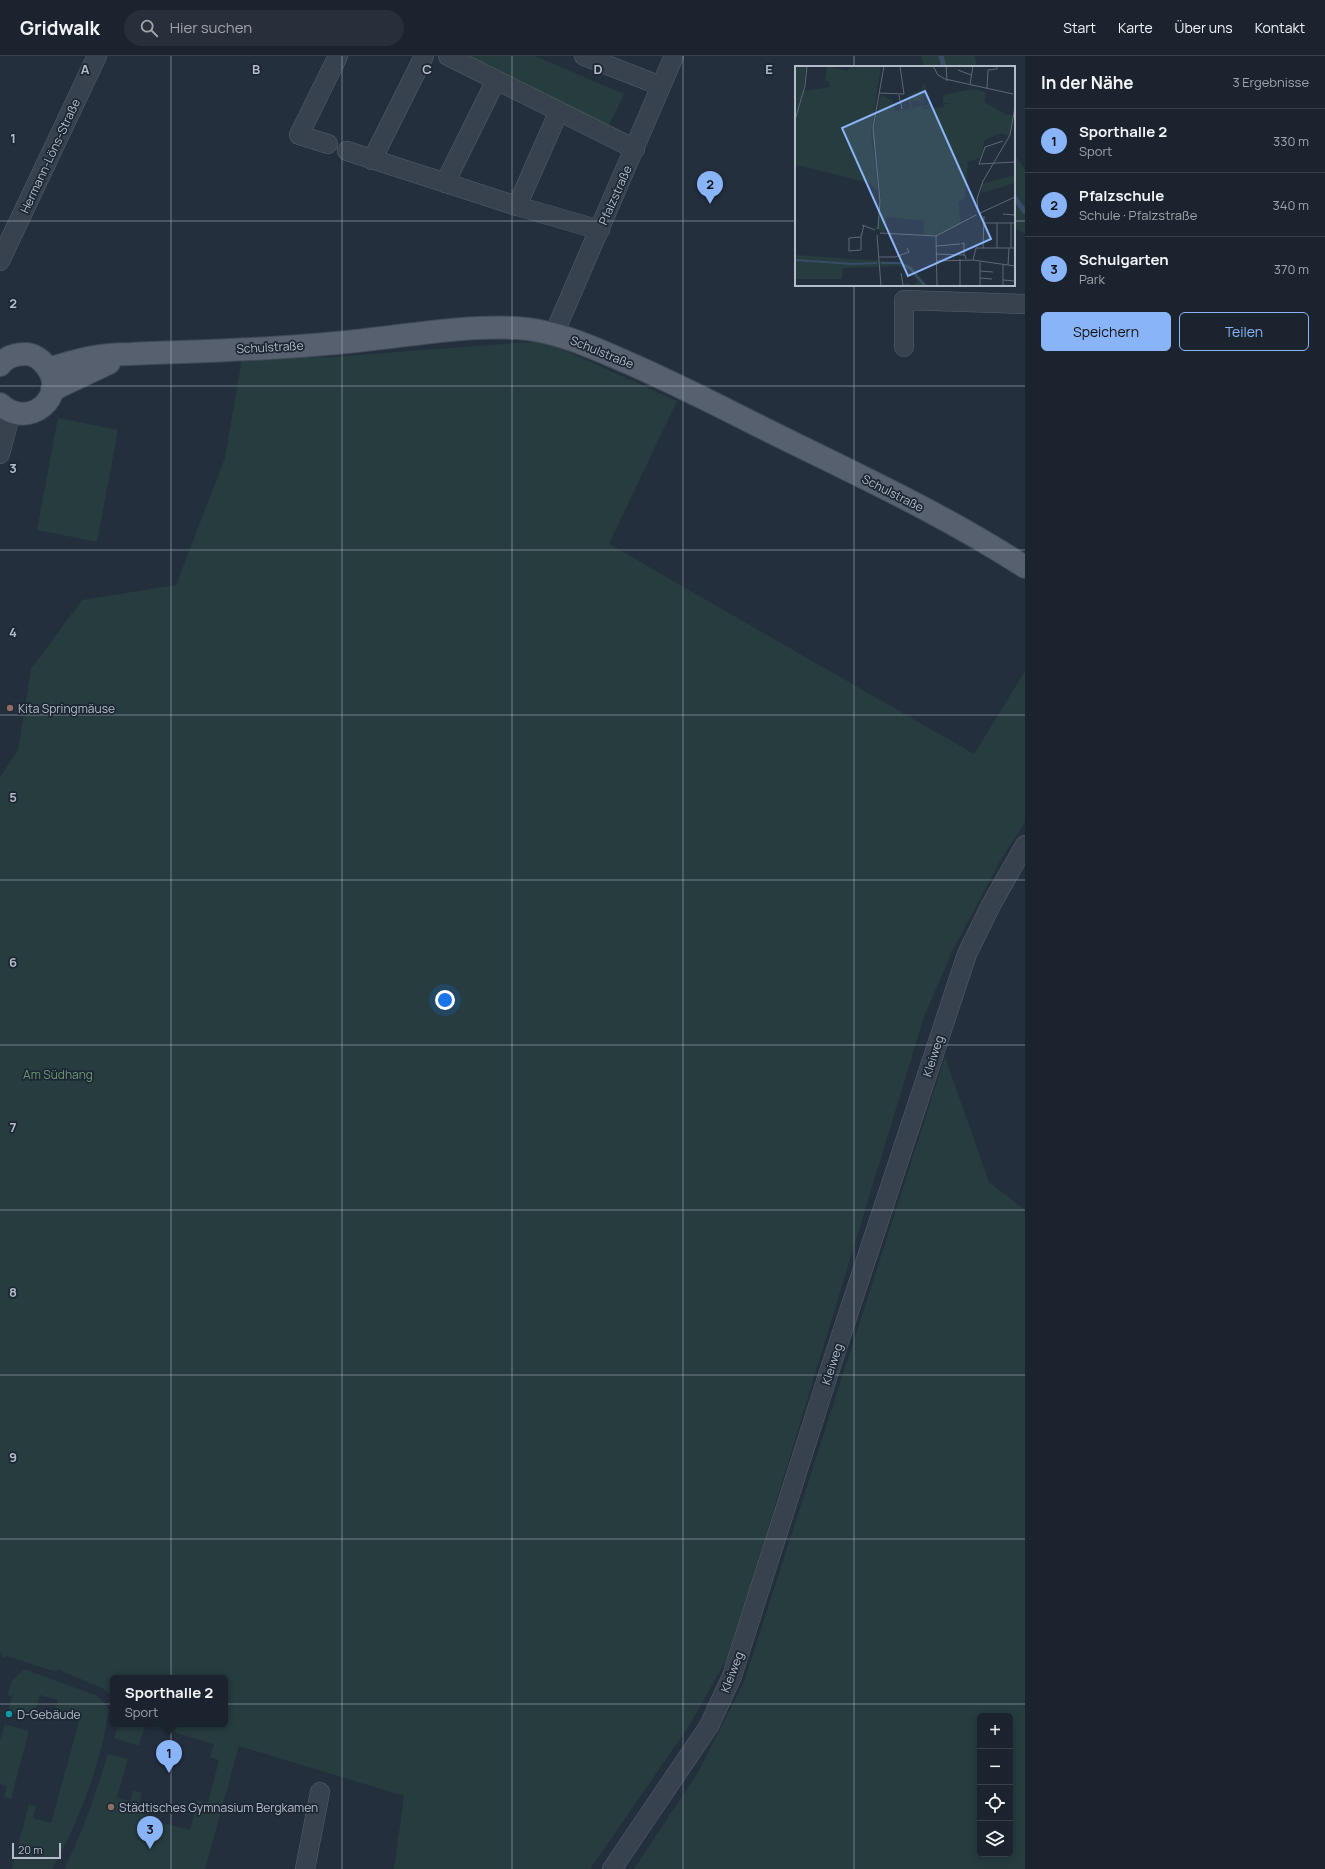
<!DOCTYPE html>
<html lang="de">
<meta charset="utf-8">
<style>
:root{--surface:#1b232e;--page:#282f3a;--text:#f1f3f6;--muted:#a0a4aa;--line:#39404a;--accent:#8ab4f8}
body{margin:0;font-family:Manrope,sans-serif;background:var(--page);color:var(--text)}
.controls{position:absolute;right:12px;bottom:12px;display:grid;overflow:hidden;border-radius:6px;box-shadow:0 2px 10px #0003}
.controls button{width:36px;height:36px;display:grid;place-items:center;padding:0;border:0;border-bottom:1px solid var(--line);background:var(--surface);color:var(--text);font:20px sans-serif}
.scale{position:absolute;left:12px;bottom:10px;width:49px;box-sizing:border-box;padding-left:4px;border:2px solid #b4bcc9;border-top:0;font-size:11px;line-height:14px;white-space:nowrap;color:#b4bcc9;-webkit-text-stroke:3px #1d2633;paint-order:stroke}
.you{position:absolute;left:445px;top:944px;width:14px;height:14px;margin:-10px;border:3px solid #fff;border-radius:50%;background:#1a73e8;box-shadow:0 0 0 6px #1a73e833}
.badge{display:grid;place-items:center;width:26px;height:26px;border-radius:50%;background:var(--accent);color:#111;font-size:13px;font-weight:700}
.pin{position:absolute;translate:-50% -33px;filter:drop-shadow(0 1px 2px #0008)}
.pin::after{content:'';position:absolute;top:21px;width:14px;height:12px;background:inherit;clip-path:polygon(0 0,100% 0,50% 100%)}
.popup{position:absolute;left:110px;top:1619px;width:118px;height:52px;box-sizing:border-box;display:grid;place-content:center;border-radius:6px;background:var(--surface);filter:drop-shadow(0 1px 3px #0005);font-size:13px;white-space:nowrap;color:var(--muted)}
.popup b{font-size:15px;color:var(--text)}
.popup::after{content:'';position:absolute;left:50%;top:100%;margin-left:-8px;border:8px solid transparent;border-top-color:var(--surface)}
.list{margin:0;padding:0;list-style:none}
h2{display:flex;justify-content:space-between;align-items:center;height:52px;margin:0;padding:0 16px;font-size:17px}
h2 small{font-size:13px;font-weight:400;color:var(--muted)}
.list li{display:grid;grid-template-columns:26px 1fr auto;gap:12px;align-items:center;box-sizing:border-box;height:64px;padding:0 16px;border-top:1px solid var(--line)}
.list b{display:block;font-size:15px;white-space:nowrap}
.list p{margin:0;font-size:13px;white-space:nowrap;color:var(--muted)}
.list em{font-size:13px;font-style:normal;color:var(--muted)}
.actions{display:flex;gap:8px;padding:12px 16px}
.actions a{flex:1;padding:9px 0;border:1px solid var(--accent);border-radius:6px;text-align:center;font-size:14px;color:var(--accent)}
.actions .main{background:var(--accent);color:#111}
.icon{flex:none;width:22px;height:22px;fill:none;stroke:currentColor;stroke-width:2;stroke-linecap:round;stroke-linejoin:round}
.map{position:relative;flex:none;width:1025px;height:1813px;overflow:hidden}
header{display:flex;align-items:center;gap:24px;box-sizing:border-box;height:56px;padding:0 20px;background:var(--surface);border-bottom:1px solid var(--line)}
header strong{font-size:19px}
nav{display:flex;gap:22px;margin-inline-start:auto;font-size:14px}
.search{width:280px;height:36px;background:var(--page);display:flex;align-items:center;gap:10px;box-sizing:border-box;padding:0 14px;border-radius:22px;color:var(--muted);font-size:15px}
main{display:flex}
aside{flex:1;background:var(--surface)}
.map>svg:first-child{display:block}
.green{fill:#263c3f;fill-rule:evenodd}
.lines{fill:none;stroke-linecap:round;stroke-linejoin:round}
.stream{stroke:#394c67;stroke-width:5}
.minor-casing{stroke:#565f6c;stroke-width:20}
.major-casing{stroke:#414a57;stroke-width:24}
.minor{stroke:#38414e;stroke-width:19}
.major{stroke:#56606e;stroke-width:22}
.grid{fill:none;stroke:#b4bcc9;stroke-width:1;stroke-opacity:0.55}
.education-dot{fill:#8d6e63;stroke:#1d2633;stroke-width:1.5}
.culture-dot{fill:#0f9aa8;stroke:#1d2633;stroke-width:1.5}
.labels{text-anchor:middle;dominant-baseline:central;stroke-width:3.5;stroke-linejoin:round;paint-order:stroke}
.street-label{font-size:12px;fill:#b4bcc9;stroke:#1d2633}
.poi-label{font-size:12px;fill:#b4bcc9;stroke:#1d2633;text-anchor:start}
.park-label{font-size:12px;fill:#6b9a76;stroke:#1d2633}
.inset-river{fill:none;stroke:#394c67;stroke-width:2}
.inset-road{fill:none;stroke:#5e6776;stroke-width:1}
.view{fill:#8ab4f8;fill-opacity:0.15;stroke:#8ab4f8;stroke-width:2}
.inset-edge{fill:none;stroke:#b4bcc9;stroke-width:2}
.grid-label{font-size:13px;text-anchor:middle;font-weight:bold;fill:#b4bcc9;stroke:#1d2633;stroke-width:3.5;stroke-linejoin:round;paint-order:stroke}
</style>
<header>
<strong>Gridwalk</strong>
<div class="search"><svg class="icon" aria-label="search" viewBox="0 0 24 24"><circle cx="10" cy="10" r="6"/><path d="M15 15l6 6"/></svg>Hier suchen</div>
<nav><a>Start</a><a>Karte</a><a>Über uns</a><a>Kontakt</a></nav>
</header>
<main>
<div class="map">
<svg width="1025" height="1813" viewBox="0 0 1025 1813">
<rect width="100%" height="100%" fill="#242f3e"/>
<path class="green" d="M459,0H535L624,38L608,72Z
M921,0H975L977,11H924Z
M1014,98L1025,114V178L1014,172Z
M544,285L677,345L609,488L974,698L1025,615V766L999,807L952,896L924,961L730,1597L689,1670L590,1813H394L404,1740L239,1690L205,1813H64C83,1775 96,1737 108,1698L128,1703L117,1742L130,1745L133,1734L142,1737L139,1748L147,1750L144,1762L190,1774L198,1744L207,1747L208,1746L219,1704L210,1701L214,1688L145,1668L139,1690L114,1682L118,1668H225V1622H113V1640L102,1632L57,1613L56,1616L7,1600L3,1602L0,1596V721L18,694L31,613L82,544L176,529L225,402L242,303L331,301Z
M58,362L118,374L97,486L37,474Z
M945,1001L989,1126L1025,1154V1813H634L697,1718L744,1626ZM980,1660H1010V1798H980Z
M24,1613L95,1639L104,1646L109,1654C100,1710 80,1764 52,1813H12L29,1748L36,1750L33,1762L51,1767L80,1662L55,1655L58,1644L40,1639L33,1662L8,1656L12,1640L7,1639L12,1625Z
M5,1668L29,1675L11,1743L4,1741L7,1730L0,1728V1684Z"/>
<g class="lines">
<path class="stream" d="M941,0L944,11
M1014,141L1025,156"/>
<g class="minor-casing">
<path id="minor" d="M448,0L635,93
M584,0L661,30
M328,88L299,79L338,0
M347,95L517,150L600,174
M372,104L424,0
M445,127L496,24
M517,150L559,55
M0,205L97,0
M554,278L674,0
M904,291V244L1025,248
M0,398L11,356
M305,1813L320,1736
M612,1813L709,1670L732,1620L828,1319L967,898L991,849L1025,789"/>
</g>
<g class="major-casing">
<path id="major" d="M0,309C6,301 15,298 25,298C33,298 41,303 46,310C70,340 28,375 0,348
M49,313C79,303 99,298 131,298C200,295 268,294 336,287C396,282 457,269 517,272C552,274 585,288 617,302C667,323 715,348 763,372C851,416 942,457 1025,511
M52,334L109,307"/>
</g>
<use href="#minor" class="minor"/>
<use href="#major" class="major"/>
</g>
<path class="grid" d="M171,0V1813M342,0V1813M512,0V1813M683,0V1813M854,0V11M0,165H796M1014,165H1025M854,229V1813M0,330H1025M0,494H1025M0,659H1025M0,824H1025M0,989H1025M0,1154H1025M0,1319H1025M0,1483H1025M0,1648H1025"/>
<g class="education-dot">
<circle cx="10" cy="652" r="4"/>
<circle cx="111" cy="1751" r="4"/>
</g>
<circle class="culture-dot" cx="9" cy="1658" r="4"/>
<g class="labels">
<g class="street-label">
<text transform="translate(50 100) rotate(-65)">Hermann-Löns-Straße</text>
<text transform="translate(615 139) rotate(-66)">Pfalzstraße</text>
<text transform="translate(270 291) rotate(-3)">Schulstraße</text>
<text transform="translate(602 296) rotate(22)">Schulstraße</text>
<text transform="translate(893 437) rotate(27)">Schulstraße</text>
<text transform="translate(933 1000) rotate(-72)">Kleiweg</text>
<text transform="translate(832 1308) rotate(-72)">Kleiweg</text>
<text transform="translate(732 1616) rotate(-69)">Kleiweg</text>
</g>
<g class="poi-label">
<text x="18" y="652">Kita Springmäuse</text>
<text x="17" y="1658">D-Gebäude</text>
<text x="119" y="1751">Städtisches Gymnasium Bergkamen</text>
</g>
<g class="park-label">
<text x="58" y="1018">Am Südhang</text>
</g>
</g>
<g transform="translate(795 10)">
<rect width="220" height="220" fill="#242f3e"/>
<path d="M0,0H11L8,25L35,21L33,14L30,15L32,0L53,5L55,0H86L76,67L83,125L74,117L2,99L0,106ZM131,18L130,31L128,30L129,40L135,38L136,40L129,42L126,29L128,19ZM178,23L191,26L189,36L212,49H218L214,71L207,67L190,74L185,92L173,96L170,131L163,136L166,157L142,169H128L129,155L92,151L90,167L79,162L82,160L86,134L78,69L86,28L97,35L100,45L115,43L113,29L126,24V38L123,35H116L118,43L126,39L129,43L148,41L149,38L156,37H148V29ZM220,109V117L187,127V118ZM0,189L107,196L116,200L133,220H116L123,216L114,205L104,200L48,202L47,213H0Z" fill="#263c3f"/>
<path class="inset-river" d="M0,194L58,198L82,197M86,197H106L116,203L130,220"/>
<path class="inset-road" d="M138,0L143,9L150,13L218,28M151,0L152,15M163,4L176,9M175,19L178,0M192,22L193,4L202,3V0M84,27L109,28L105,0M104,29L107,43M0,54L10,20L12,0M208,75L190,81L184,98L220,96M183,144L182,133L188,115L215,69L220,41M185,147L220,131M208,148L220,149M189,157H220M67,159L80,164M83,163L85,135L78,62L89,0M85,167L141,170L181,149M82,169L86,220M141,170L142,220M66,171V184L54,185V172L66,171L69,159M166,178L169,177V189M141,180L165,178M188,182L189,150M202,182V157M216,182V157M141,188L170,189L171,193M84,191H100L114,186L112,182M178,194L220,200M141,195L178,194L181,182H220M185,196V220M213,199L214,182M185,205L198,206M106,207L108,219M185,212L197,213M208,214L220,215M76,220H96M101,220L114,219M165,220V193M208,220V198"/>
<path class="view" d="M130,25L196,173L113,210L47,62Z"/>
<rect width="220" height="220" class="inset-edge"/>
</g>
<g class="grid-label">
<text x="85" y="18">A</text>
<text x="256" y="18">B</text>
<text x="427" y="18">C</text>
<text x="598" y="18">D</text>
<text x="769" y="18">E</text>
<text x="13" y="87">1</text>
<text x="13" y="252">2</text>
<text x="13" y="417">3</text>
<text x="13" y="581">4</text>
<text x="13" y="746">5</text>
<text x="13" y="911">6</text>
<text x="13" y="1076">7</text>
<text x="13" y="1241">8</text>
<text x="13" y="1406">9</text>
</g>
</svg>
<div class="controls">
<button>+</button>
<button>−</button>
<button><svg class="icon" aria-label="locate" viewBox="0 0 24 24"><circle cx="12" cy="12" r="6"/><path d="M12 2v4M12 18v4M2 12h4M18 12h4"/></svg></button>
<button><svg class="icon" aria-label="layers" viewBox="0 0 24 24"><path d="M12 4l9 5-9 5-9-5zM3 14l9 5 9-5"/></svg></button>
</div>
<div class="scale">20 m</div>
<div class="you"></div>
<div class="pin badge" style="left:169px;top:1717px">1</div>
<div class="popup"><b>Sporthalle 2</b>Sport</div>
<div class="pin badge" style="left:710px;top:148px">2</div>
<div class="pin badge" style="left:150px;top:1793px">3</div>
</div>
<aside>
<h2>In der Nähe<small>3 Ergebnisse</small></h2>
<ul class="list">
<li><span class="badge">1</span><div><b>Sporthalle 2</b><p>Sport</p></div><em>330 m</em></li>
<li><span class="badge">2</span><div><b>Pfalzschule</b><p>Schule · Pfalzstraße</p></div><em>340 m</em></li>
<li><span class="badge">3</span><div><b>Schulgarten</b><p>Park</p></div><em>370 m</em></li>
</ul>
<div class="actions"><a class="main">Speichern</a><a>Teilen</a></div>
</aside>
</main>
